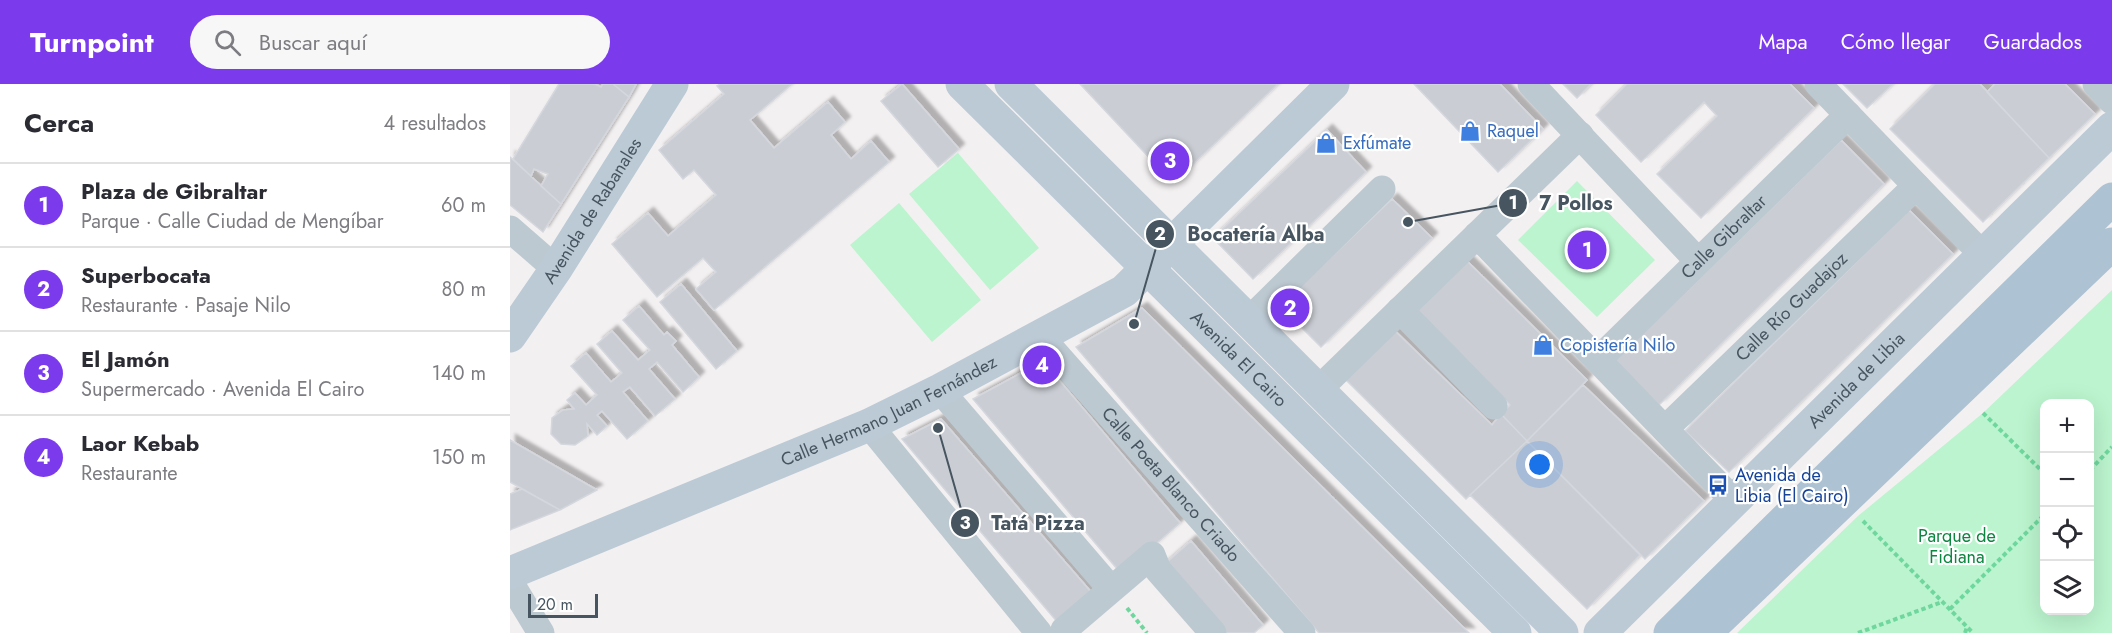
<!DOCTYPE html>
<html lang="es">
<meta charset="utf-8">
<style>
:root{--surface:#fff;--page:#f7f7f7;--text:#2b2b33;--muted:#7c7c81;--line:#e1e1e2;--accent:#7c3aed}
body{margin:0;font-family:Jost,sans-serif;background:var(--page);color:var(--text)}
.controls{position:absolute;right:18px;bottom:18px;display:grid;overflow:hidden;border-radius:12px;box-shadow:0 6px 24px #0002}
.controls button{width:54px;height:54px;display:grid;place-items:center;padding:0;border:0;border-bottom:2px solid var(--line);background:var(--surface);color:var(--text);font:30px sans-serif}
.scale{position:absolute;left:18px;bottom:15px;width:70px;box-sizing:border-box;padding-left:6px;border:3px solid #465560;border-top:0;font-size:16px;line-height:21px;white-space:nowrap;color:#465560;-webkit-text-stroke:4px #fff;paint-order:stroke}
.you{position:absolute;left:1030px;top:381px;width:21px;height:21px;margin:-15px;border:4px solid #fff;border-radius:50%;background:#1a73e8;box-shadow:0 0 0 9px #1a73e833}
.badge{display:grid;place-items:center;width:39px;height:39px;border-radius:50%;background:var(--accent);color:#fff;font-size:20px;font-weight:700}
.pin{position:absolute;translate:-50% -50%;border:3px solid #fff;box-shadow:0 2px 6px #0006}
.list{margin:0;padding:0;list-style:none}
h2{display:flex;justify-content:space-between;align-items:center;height:78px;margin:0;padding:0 24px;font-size:26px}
h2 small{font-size:20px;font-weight:400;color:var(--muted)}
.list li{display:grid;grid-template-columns:39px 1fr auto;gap:18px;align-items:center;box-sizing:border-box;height:84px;padding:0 24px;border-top:2px solid var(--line)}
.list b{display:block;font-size:22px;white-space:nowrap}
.list p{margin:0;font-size:20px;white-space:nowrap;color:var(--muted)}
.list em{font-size:20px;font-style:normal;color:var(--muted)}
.icon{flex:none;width:33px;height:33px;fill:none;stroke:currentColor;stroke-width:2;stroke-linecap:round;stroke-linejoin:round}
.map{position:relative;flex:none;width:1602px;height:549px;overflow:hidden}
header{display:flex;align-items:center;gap:36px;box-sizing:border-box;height:84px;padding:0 30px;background:var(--accent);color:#fff}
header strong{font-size:28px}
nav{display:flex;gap:33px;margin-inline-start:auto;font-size:21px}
.search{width:420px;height:54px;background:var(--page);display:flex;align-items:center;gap:15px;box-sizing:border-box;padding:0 21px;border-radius:33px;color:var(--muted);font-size:22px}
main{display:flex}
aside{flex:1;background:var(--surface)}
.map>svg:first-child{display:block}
.green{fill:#bbf4ce;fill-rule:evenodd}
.building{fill:#caced4;stroke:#d4d7dd;stroke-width:1.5;filter:url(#shadow)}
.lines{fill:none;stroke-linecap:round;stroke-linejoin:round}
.path{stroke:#6fd79e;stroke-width:4;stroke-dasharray:4.5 3;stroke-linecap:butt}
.street{stroke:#bdc9d1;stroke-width:27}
.secondary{stroke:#bccad6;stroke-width:33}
.primary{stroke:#adc2d2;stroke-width:33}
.labels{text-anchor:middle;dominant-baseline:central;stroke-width:4.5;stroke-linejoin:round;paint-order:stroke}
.shop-label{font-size:18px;fill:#366cbe;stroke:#fff;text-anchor:start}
.street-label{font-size:18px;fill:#465560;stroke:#fff}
.transit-label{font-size:18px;fill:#164399;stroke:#fff;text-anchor:start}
.park-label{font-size:18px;fill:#0d8642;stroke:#fff}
.leader{fill:none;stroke:#465560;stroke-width:2}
.callout-dot{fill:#465560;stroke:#fff;stroke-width:2}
.mark-label{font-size:18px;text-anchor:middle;font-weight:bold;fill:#fff}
.callout-label{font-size:20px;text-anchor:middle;font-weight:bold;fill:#465560;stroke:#fff;stroke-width:4.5;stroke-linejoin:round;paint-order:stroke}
</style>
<header>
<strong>Turnpoint</strong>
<div class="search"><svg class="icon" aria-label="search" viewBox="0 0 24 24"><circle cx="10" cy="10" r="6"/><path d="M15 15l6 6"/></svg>Buscar aquí</div>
<nav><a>Mapa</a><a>Cómo llegar</a><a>Guardados</a></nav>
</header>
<main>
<aside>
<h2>Cerca<small>4 resultados</small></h2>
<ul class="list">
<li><span class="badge">1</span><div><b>Plaza de Gibraltar</b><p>Parque · Calle Ciudad de Mengíbar</p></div><em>60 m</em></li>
<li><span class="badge">2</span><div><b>Superbocata</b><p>Restaurante · Pasaje Nilo</p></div><em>80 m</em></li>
<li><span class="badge">3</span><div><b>El Jamón</b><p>Supermercado · Avenida El Cairo</p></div><em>140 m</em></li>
<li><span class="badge">4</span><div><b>Laor Kebab</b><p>Restaurante</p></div><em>150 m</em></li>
</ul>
</aside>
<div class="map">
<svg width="1602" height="549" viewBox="0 0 1602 549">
<defs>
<filter id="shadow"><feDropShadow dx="5.5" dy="-5.5" stdDeviation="1.5" flood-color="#0004"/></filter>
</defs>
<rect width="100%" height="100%" fill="#f3f0f1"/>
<path class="green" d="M448,69L529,164L480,206L399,110Z
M1067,97L1145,176L1087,233L1008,156Z
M389,119L471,216L422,258L340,161Z
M1602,206V549H1227L1348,432L1473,329ZM1534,320H1580V526H1534Z"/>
<path class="building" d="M49,0H85L91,3L93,0H103L119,13L51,120L31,102L38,90L24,85L21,92L3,75Z
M103,0H126L119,13Z
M210,0H282L240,36L264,64L318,18L335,38L321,51L341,75L361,57L379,78L204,226L186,205L206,188L193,174L147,213L102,160L138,129L158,152L206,111L184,86L173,95L149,66L214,10L207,2Z
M392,0L449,65L428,83L371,17Z
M570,0H768L663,99Z
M904,0H990L1033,45L988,88Z
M1053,0H1081L1067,14Z
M1117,0H1280L1304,24L1191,134L1147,90L1207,32L1194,18L1131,78L1086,31Z
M1333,0H1383L1357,24Z
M1425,0H1470L1539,74L1473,138L1380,45Z
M1485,0H1555L1585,30L1539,74L1477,8Z
M817,46L856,88L743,195L703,154Z
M1331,56L1374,100L1149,321L1105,277Z
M0,73L51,120L33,148L0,121Z
M882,115L922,154L811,263L770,222Z
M1399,126L1443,170L1219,388L1175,347Z
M953,173L1077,296L1017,357L991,330L1000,321L904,223Z
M171,200L227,267L206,285L150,218Z
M129,222L154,251L157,248L166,257L162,261L189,293L173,308L147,278L139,285L165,315L145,332L120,303L113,308L138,337L117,355L92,327L87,331L97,342L87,351L77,340L78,352L65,361L51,360L41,350L42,334L53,326L64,325L57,316L65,309L76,321L87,311L61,282L76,269L101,298L112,289L87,260L102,247L128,276L140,266L113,236Z
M632,224L959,549H809L566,263Z
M883,245L982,341L991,330L1017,357L956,415L834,294Z
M533,277L670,439L639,466L614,493L463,315Z
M1073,301L1194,417L1135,475L1017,357Z
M431,335L588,516L554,546L392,355Z
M0,356L87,406L50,426L0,398Z
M1017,357L1130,471L1077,525L960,411Z
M12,405L50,426L0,446V410Z
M681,457L753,541L744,549H703L648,486Z"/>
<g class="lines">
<path class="path" d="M1473,329L1534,389
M1580,386L1602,363
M1353,437L1463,549
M617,524L637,549
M1440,525L1534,431
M1348,549L1432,518
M1455,549L1457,543"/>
<g class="street">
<path d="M1021,0L1188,177"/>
<path d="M1308,0L1473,171"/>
<path d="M1586,0L1602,17"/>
<path d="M0,145L46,185"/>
<path d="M967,151L1224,417"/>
<path d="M890,226L984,322"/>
<path d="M738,237L872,105"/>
<path id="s1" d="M530,252L792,549"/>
<path id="s2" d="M1088,276L1338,31"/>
<path d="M430,306L601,505"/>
<path d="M808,306L1070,51"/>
<path d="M359,341L529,549"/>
<path id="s3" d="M1155,345L1406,102"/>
<path d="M0,498L31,549"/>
<path d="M556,549L554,546L642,471L648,486L703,549"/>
</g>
<g class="secondary">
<path id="s4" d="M452,0L1005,549"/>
<path d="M501,0L1052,549"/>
<path id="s5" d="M0,252L46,185L162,0"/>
<path id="s6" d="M0,489L359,341L430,306L614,207L823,0"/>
<path id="s7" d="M1090,549L1602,44"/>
</g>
<path class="primary" d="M1160,549L1602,115
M1195,549L1602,160"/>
</g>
<defs>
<g id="shop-bare" transform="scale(1.62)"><path d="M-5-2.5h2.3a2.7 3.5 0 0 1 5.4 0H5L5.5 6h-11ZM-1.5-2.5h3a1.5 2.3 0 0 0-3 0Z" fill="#3f7fe0" stroke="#fff" stroke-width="2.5" paint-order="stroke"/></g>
<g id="bus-bare" transform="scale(1.62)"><path d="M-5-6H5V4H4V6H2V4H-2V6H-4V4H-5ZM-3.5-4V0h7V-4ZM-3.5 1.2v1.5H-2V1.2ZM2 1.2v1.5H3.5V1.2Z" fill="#1a4fb4" stroke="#fff" stroke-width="2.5" paint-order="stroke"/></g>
</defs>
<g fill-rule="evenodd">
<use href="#shop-bare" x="960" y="47"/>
<use href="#shop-bare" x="816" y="59"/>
<use href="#shop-bare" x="1033" y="261"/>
<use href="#bus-bare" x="1208" y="401"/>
</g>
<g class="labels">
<g class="shop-label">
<text x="977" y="47">Raquel</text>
<text x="833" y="59">Exfúmate</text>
<text x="1050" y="261">Copistería Nilo</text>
</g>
<g class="street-label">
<text stroke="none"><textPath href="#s5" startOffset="150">Avenida de Rabanales</textPath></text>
<text stroke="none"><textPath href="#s2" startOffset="176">Calle Gibraltar</textPath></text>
<text stroke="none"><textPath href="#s3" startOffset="176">Calle Río Guadajoz</textPath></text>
<text stroke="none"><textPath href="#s4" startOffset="390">Avenida El Cairo</textPath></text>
<text stroke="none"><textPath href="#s7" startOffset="360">Avenida de Libia</textPath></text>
<text stroke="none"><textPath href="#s6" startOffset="412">Calle Hermano Juan Fernández</textPath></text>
<text stroke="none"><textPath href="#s1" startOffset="198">Calle Poeta Blanco Criado</textPath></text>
</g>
<g class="transit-label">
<text x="1225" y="391">Avenida de<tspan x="1225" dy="21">Libia (El Cairo)</tspan></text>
</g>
<g class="park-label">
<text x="1447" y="452">Parque de<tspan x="1447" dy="21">Fidiana</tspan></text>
</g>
</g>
<path class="leader" d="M898 138L1003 119M624 240L650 150M428 344L455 439"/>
<g class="callout-dot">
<circle cx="898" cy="138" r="6"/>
<circle cx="624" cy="240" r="6"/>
<circle cx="428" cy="344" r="6"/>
<circle cx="1003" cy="119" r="15"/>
<circle cx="650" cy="150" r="15"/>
<circle cx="455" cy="439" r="15"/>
</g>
<g class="mark-label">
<text x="1003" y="125">1</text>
<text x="650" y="156">2</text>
<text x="455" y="445">3</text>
</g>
<g class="callout-label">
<text x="1066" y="126">7 Pollos</text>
<text x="746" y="157">Bocatería Alba</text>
<text x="528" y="446">Tatá Pizza</text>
</g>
</svg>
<div class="controls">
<button>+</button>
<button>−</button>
<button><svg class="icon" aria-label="locate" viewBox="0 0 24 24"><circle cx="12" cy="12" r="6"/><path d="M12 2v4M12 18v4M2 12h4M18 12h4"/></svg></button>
<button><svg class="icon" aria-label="layers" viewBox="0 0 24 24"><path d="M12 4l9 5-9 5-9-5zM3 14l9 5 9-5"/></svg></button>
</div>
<div class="scale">20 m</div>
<div class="you"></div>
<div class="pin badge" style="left:1077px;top:166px">1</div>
<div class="pin badge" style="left:780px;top:224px">2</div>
<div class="pin badge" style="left:660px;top:77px">3</div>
<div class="pin badge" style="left:532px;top:281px">4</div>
</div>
</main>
